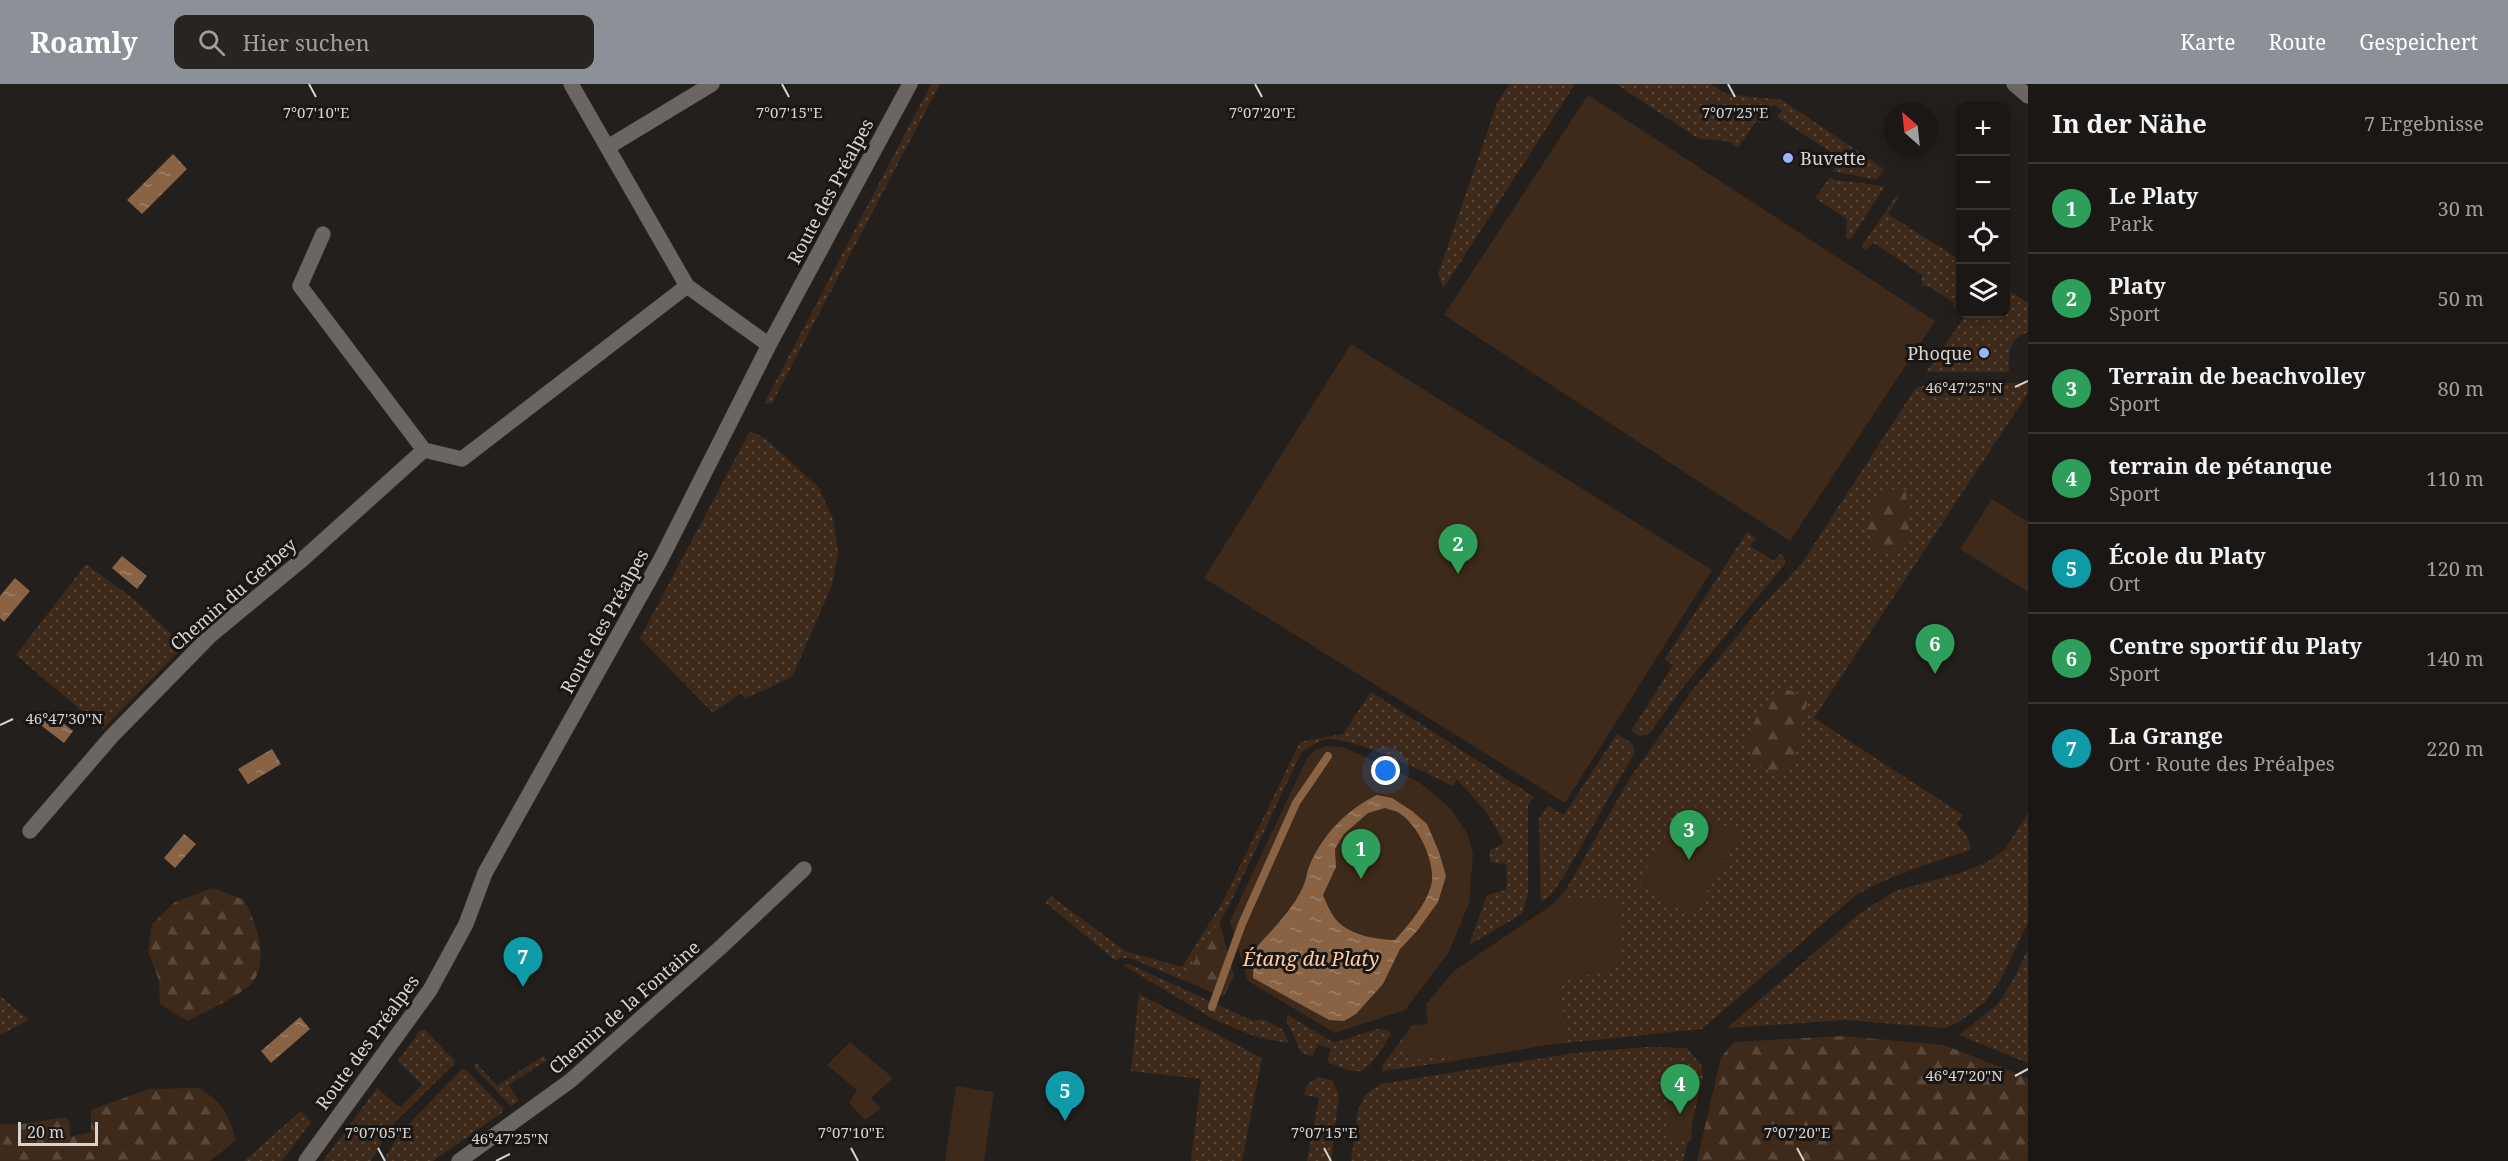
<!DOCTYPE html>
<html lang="de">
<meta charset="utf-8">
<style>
:root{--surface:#1a1715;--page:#272422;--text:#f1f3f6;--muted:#9f9fa0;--line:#383634;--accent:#8c9099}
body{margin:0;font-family:"Noto Serif",serif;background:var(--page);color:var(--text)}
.controls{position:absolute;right:18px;top:18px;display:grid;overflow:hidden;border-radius:12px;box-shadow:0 3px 15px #0003}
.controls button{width:54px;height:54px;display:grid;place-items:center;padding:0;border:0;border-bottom:2px solid var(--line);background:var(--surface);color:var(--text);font:30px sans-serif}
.compass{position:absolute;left:1884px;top:18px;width:54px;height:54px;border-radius:50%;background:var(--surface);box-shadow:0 3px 15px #0003;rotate:333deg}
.scale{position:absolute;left:18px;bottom:15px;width:80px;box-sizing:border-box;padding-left:6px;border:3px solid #d6d4d1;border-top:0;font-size:16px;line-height:21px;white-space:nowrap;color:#d6d4d1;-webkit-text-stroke:4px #1a1613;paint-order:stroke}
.you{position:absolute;left:1386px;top:687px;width:21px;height:21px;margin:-15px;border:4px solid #fff;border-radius:50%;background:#1a73e8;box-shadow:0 0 0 9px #1a73e833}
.badge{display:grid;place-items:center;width:39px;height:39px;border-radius:50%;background:var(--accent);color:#fff;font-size:20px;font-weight:700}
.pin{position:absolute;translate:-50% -50px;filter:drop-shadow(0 2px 3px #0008)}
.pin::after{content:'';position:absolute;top:32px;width:21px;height:18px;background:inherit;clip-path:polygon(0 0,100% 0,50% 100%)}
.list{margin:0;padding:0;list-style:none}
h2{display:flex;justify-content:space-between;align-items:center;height:78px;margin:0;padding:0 24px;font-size:26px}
h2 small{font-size:20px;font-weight:400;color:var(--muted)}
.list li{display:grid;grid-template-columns:39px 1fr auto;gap:18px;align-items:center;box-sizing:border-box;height:90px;padding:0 24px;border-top:2px solid var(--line)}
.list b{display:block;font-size:22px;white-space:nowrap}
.list p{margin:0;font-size:20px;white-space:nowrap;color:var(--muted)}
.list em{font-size:20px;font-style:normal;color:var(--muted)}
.icon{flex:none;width:33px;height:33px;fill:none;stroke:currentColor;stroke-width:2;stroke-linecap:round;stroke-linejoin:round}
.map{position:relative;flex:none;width:2028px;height:1077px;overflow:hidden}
header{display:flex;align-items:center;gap:36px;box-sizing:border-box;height:84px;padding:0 30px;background:var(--accent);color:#fff}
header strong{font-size:28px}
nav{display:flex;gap:33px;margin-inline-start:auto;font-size:21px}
.search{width:420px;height:54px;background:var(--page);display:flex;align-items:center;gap:15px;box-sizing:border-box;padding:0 21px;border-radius:12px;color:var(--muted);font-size:22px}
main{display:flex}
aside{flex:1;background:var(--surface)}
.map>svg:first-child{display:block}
.grass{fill:url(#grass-dots)}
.forest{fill:url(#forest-firs)}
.park{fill:#3e2a1a}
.water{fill:url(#water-ripples);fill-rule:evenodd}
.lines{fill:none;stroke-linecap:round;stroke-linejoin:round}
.stream{stroke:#896344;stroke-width:8}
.minor-casing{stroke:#3c3a37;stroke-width:16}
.minor{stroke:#6b6662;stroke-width:15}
.ticks{fill:none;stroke:#d6d4d1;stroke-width:2}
.poi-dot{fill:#9bb4fd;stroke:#1a1613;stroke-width:2}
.labels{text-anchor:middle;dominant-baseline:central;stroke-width:6;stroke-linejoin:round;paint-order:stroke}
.poi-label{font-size:18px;fill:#d6d4d1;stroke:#1a1613;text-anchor:start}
.street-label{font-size:18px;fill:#d6d4d1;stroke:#1a1613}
.water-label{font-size:20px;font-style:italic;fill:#fecca5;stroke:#1a1613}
.ticks-label{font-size:15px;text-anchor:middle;fill:#d6d4d1;stroke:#1a1613;stroke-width:6;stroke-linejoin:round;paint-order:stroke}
</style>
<header>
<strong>Roamly</strong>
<div class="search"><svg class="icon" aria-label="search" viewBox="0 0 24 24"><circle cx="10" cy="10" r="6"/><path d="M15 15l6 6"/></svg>Hier suchen</div>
<nav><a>Karte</a><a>Route</a><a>Gespeichert</a></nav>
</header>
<main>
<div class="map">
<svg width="2028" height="1077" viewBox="0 0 2028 1077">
<defs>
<pattern id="grass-dots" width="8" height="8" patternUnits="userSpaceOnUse" patternTransform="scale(1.5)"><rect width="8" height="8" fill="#3e2a1a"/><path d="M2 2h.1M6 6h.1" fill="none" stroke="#59483a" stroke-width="1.8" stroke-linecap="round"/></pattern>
<pattern id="forest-firs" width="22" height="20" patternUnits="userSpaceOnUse" patternTransform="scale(1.5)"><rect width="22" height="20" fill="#3e2a1a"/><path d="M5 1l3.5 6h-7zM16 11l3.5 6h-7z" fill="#59483a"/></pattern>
<pattern id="water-ripples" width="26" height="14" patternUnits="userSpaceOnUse" patternTransform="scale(1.5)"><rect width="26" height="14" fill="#896344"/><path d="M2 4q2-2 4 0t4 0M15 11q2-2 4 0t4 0" fill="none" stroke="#9e8067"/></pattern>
</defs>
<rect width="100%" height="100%" fill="#231f1c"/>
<path class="grass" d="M931,0H940L772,319L764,320Z
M1510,0H1575L1443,205L1438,190L1498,17Z
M1616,0H1711L1726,10L1782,16L1884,85L1877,96L1833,87L1840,74L1777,33L1782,26L1773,20L1760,39L1756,37L1738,64L1728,57L1699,55Z
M1830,93L1834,96L1885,102L1851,155L1846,154L1847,135L1815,114Z
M1897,111L1899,113L1888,130L1960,176V228L1953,222L1954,219L1930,203L1922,201V191L1874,159L1865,166L1861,163Z
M2006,205L2028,219V248C2008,255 2008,270 2009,288H1926L1965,232L1963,230H2006Z
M1933,298L2028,299V309L1814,634L1963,731L1956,740C1966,747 1969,754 1971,766C1931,779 1893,790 1856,811L1702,945L1557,960L1550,837L1552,821L1566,806L1630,694L1691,608L1761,523L1802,479L1915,305Z
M750,347L766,355L819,404L834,438L838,468L832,501L792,593L745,615L741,609L713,629L640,554Z
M1747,448L1756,454L1750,462L1774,477L1780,470L1784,472L1785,480L1683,603L1649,650L1639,652L1631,647L1673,581L1665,575Z
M86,480L135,516L184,562L103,645L16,571Z
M1371,608L1534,713L1528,721V810L1522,830L1469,861L1487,811L1506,806L1507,780L1490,778V766L1504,759L1488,730L1457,695L1452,702C1427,689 1357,655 1330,655C1320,655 1309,663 1301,669L1229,822L1183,896L1130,874H1120L1116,877L1045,818L1051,812L1125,867L1182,883L1222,819L1300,658L1343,650Z
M1617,650L1633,660L1635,668L1564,792L1551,811L1541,818L1539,734L1548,722L1564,731Z
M2028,729V838L2000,897L1985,918L1959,938L1945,944L1845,936L1727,944L1860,829L1895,807L1963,788L1989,777L2005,765Z
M2028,865V979L1959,951L1998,920L2013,896Z
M1129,880L1253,937L1264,935L1283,946L1289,959L1259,954L1215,936L1123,881Z
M1139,910L1262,974L1242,1077H1191L1201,995L1131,987Z
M0,912L29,936L0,951Z
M1288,931L1334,959L1376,945L1388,946L1391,950C1384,960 1373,983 1360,987C1350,989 1336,981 1327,978L1331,965L1318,960L1312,973L1301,968L1286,936Z
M420,946H425L454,976V980L391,1042L371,1077H323L377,1004L400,1024L422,1001L398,977Z
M1405,951L1408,976L1447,971L1448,978L1383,987L1382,982Z
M1646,963L1687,964L1701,981L1703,993L1683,1077H1351L1358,1026L1366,1010L1381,1000L1574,969Z
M543,972L547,976L509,1001L519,1017L511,1022L474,983L476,979L497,1002Z
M462,985L466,986L503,1024V1028L433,1077H383L400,1049Z
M1318,993L1332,996L1339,1010L1331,1077H1307L1319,1014L1304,1011L1307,1001Z
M301,1027L311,1038L282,1077H244Z"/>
<path class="forest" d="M1885,405L1906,406L1910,457L1895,471L1877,468L1866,443L1874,418Z
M1789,606L1808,614L1792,682L1778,693L1756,678L1746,662L1759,626L1775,608Z
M213,804L244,816C256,837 270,878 252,899C242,910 202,930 187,937L160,920L159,896L148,868L152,840L175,818Z
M1219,837L1234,892L1223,913L1183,896Z
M1843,952L1944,961L2028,994V1077H1697L1721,973L1734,958Z
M199,1004C223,1019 228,1029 236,1056L210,1077H0V1040H21L66,1033L70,1039V1053L91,1048V1026L149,1005Z"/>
<path class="park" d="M1588,11L1935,237L1790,457L1444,231Z
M1351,260L1712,486L1565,719L1204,494Z
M1992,415L2028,438V508L1960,465Z
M1326,662L1343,663L1419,698L1451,725L1468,751L1473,770L1469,819L1449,868L1405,926L1335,949L1248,897L1230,837L1307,674L1316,666Z
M1687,718L1741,752L1691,833L1637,799Z
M1562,814H1618L1619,883L1561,898L1565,958L1448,978L1447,971L1408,976L1405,951L1412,941L1428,940L1426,920L1454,887Z
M850,958L893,994L871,1014L881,1024L865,1036L849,1019L857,1006L827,981Z
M956,1002L994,1008L984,1077H945Z
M1669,1004L1694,1005L1691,1057L1666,1056Z"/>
<path class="water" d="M173,70L187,85L142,130L127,116Z
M122,472L147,492L137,505L112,484Z
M15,494L30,507L4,538L0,534V512Z
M48,627L73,647L64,659L38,639Z
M272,665L281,680L248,700L238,685Z
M1377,711L1392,714L1412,727L1427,740L1439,768L1446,792L1438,818L1417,847L1400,865L1383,900L1356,930L1344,937L1329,936L1253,894L1254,866C1271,847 1290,829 1302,805C1306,798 1306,790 1309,783C1322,751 1346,726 1377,711ZM1385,724C1390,726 1398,727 1402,731C1419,743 1437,781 1431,802C1425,822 1409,840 1395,856C1376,856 1345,850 1334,833C1329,826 1326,818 1323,811L1336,783L1335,765L1344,750L1368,729Z
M184,750L196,760L175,784L164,774Z
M300,933L310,945L271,979L261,967Z"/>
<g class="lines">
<path class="stream" d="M1212,923L1242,840L1296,719L1328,672"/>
<g class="minor-casing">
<path id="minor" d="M571,0L687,202L769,261
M2014,0L2028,12
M608,63L712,0
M323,150L300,202L424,366L462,375L687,202
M30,747L112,652L211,551L303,475L424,366
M306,1077L430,906L466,840L485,789L661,475L769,261L910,0
M459,1077L570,997L720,864L804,785"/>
</g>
<use href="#minor" class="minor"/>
</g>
<path class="ticks" d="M309,0L316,13M782,0L789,13M1255,0L1262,13M1728,0L1735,13M2015,303L2028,297M0,641L13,635M2015,992L2028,985M378,1064L385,1077M851,1064L858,1077M1324,1064L1331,1077M1797,1064L1804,1077M496,1077L510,1070"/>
<g class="poi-dot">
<circle cx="1788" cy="74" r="6"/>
<circle cx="1984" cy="269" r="6"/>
</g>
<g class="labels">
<g class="poi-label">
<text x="1800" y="74">Buvette</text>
<text x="1972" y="269" text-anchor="end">Phoque</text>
</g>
<g class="street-label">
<text transform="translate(830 107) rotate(-62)">Route des Préalpes</text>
<text transform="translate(233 510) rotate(-41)">Chemin du Gerbey</text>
<text transform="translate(604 537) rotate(-61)">Route des Préalpes</text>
<text transform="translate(624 923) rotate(-41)">Chemin de la Fontaine</text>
<text transform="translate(367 958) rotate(-54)">Route des Préalpes</text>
</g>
<g class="water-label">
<text x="1311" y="874">Étang du Platy</text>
</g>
</g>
<g class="ticks-label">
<text x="316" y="34">7°07'10"E</text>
<text x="789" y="34">7°07'15"E</text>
<text x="1262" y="34">7°07'20"E</text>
<text x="1735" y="34">7°07'25"E</text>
<text x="1964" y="309">46°47'25"N</text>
<text x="64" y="640">46°47'30"N</text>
<text x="1964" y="997">46°47'20"N</text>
<text x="378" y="1054">7°07'05"E</text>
<text x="851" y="1054">7°07'10"E</text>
<text x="1324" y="1054">7°07'15"E</text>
<text x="1797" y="1054">7°07'20"E</text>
<text x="510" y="1060">46°47'25"N</text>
</g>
</svg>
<div class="controls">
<button>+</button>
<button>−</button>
<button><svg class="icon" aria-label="locate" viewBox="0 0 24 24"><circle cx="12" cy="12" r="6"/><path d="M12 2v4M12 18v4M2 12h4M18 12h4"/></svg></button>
<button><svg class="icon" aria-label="layers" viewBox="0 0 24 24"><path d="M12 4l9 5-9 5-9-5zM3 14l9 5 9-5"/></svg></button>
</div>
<svg class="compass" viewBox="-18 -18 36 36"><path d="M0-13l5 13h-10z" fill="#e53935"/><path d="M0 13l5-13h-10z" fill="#9f9fa0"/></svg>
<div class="scale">20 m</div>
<div class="you"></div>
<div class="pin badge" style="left:1361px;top:795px;background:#2e9e5b">1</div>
<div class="pin badge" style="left:1458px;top:490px;background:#2e9e5b">2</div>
<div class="pin badge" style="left:1689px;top:776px;background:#2e9e5b">3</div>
<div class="pin badge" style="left:1680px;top:1030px;background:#2e9e5b">4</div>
<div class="pin badge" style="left:1065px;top:1037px;background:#0f9aa8">5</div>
<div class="pin badge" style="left:1935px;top:590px;background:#2e9e5b">6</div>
<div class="pin badge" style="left:523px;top:903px;background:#0f9aa8">7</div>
</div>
<aside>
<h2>In der Nähe<small>7 Ergebnisse</small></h2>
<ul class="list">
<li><span class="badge" style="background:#2e9e5b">1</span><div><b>Le Platy</b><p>Park</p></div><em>30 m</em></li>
<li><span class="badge" style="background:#2e9e5b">2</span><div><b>Platy</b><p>Sport</p></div><em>50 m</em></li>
<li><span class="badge" style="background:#2e9e5b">3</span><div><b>Terrain de beachvolley</b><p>Sport</p></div><em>80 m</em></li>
<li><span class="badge" style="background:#2e9e5b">4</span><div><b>terrain de pétanque</b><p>Sport</p></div><em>110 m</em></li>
<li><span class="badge" style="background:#0f9aa8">5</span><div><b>École du Platy</b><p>Ort</p></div><em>120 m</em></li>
<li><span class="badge" style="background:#2e9e5b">6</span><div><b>Centre sportif du Platy</b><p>Sport</p></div><em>140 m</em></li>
<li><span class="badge" style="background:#0f9aa8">7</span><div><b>La Grange</b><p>Ort · Route des Préalpes</p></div><em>220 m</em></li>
</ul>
</aside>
</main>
